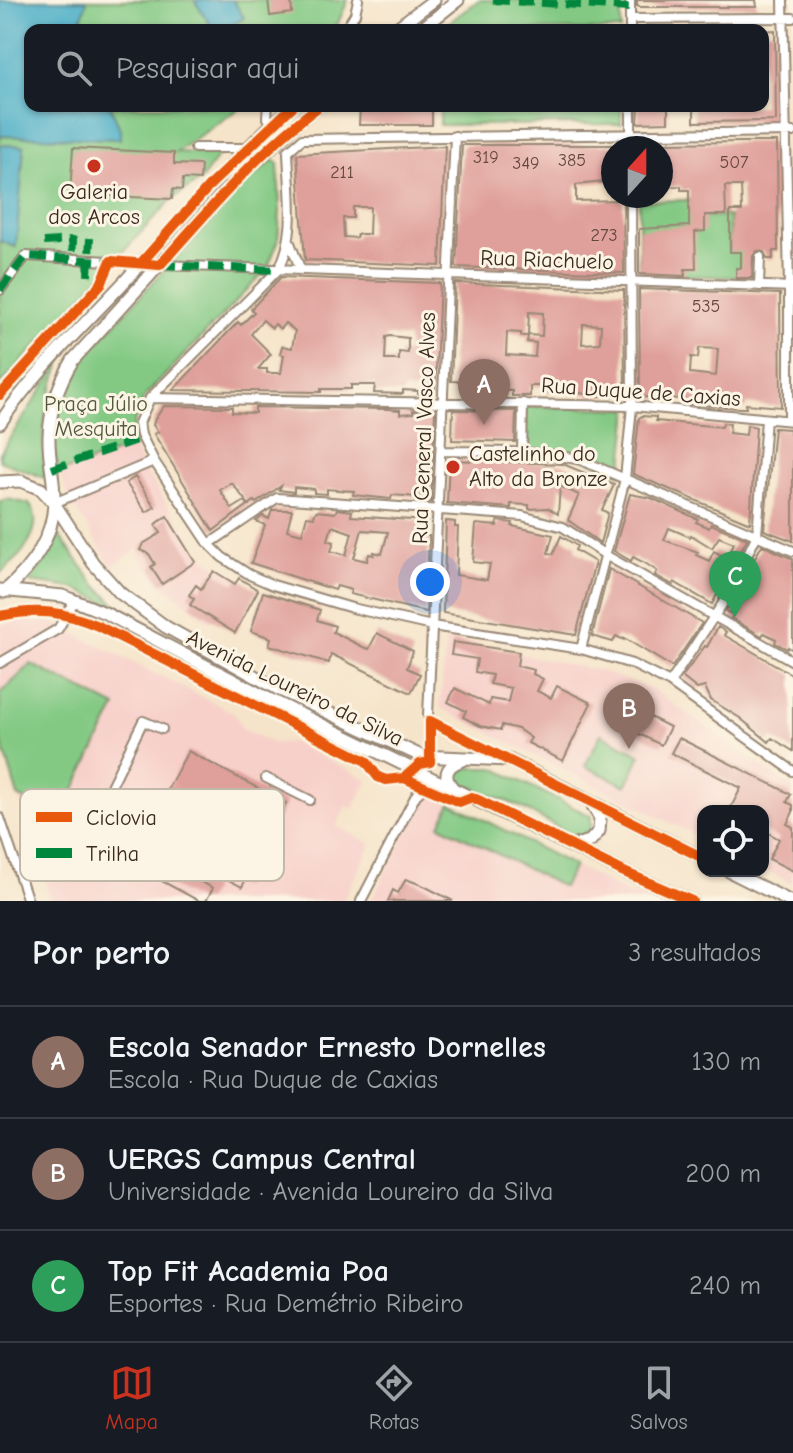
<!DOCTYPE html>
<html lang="pt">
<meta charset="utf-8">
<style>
:root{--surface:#171b24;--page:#242831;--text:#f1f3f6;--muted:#9ea1a6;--line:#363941;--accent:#c8321e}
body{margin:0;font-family:"Comic Neue",sans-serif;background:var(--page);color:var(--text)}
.controls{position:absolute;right:24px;bottom:24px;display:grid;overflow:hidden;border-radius:16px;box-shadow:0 2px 6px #0004}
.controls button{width:72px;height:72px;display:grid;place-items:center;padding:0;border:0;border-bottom:2px solid var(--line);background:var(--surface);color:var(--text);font:40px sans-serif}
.compass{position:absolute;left:601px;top:136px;width:72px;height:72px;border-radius:50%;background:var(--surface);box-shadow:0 2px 6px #0004;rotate:21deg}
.you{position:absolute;left:430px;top:582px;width:28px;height:28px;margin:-20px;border:6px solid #fff;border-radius:50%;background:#1a73e8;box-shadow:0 0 0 12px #1a73e833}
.badge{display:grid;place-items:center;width:52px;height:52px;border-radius:50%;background:var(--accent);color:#fff;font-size:26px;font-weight:700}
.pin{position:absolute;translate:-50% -66px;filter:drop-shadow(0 2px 4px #0008)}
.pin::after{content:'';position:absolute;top:42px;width:28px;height:24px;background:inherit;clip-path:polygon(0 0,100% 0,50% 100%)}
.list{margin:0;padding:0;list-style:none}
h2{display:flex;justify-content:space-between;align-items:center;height:104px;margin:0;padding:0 32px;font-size:34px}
h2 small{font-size:26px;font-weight:400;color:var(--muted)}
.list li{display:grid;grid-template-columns:52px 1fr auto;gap:24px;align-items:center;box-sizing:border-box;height:112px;padding:0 32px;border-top:2px solid var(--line)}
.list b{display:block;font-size:30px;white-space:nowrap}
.list p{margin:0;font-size:26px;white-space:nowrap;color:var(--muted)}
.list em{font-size:26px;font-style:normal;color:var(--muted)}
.icon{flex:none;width:44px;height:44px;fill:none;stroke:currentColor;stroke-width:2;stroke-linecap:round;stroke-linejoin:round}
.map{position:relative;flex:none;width:793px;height:901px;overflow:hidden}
.search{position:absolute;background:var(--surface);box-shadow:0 2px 6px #0004;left:24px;right:24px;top:24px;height:88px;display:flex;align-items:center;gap:20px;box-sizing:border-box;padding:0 28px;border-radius:16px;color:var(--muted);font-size:30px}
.sheet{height:440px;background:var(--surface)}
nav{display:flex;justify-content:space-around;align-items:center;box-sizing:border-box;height:112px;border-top:2px solid var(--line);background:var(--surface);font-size:22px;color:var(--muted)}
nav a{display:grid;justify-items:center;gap:4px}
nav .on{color:var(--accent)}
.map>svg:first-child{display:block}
.built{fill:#f7d0ca}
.green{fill:#83c984;stroke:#5f7a51;stroke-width:2}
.water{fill:#48aec7;stroke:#426c72;stroke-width:2}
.building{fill:#df9f9a;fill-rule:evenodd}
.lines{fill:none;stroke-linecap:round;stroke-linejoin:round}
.minor-casing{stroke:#988774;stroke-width:12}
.major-casing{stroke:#988774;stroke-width:15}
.minor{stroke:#fff;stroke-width:8}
.major{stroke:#fff;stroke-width:11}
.quiet{stroke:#00873e;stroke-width:8;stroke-dasharray:16 8;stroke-linecap:butt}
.cycleway-casing{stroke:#fcf5e5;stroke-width:15}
.cycleway{stroke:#e8590c;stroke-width:10}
.poi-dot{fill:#c8321e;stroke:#fcf5e5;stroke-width:3}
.labels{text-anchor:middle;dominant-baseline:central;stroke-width:6;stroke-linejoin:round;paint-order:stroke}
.number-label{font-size:18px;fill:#64473d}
.poi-label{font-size:22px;fill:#3b2a1e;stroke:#fcf5e5}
.street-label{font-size:22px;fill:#3b2a1e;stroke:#fcf5e5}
.park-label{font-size:22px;fill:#515a3d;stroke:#fcf5e5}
.key{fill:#fcf5e5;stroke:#c2b8a9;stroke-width:2}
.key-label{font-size:22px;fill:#3b2a1e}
</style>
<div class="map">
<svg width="793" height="901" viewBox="0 0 793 901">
<rect width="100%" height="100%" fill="#fcf5e5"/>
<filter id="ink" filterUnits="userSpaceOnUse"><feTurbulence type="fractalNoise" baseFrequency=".0125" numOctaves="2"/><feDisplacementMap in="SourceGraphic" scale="16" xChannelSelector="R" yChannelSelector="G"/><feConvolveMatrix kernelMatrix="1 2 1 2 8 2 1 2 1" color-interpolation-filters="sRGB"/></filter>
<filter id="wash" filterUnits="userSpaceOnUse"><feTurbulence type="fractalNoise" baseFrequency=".006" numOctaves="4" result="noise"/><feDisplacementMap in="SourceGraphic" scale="32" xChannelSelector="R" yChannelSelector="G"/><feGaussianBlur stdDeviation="1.8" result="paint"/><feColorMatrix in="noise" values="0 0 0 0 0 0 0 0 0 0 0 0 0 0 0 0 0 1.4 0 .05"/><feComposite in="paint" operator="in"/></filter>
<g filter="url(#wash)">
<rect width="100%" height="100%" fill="#f5e4c9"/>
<path class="built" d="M452,360L511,363L510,397L451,395Z
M133,447L143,467L193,544L206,560L239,578L210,622L161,584L138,554L142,546L111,567L86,524L71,502L59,473Z
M29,619L56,624L234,713L243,729L272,743L292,742L368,780L353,809L346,806L336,826L371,844L343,901H51L0,736V625Z
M446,639L601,671L654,690L793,789V884L763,869V811H703V839L440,708Z
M431,794L630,894L649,901H371L422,799Z"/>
<path class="green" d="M87,0H194L214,30H78Z
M233,0H348L335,30H223L244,18Z
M479,0H621V30H439Z
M110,106H243L176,152L220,153L201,180L172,199L0,385V241L15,247L24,146L0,145V136L119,139L120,129Z
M440,106H621V124L440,125Z
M273,160L278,163L280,211L278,242L267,269L147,394C136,410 130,426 137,445L59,473C47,435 61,400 76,366L240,188Z
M689,200L697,217L729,216L730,251H757V278L639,274V201Z
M64,356C44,405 41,425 45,478L0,461V453Z
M525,406L629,409L622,474L572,454L525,450Z
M8,499L29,504C48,526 19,560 0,573V501Z
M58,534L94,583L120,608L73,588L29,582L47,558Z
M31,664L116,707L60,818L18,796L0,736V694Z
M601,734L641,755L626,786L585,766Z
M457,768H494L591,816V829L580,836L572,835L521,807L454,780L453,771Z
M451,803L574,866L563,887L440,825Z"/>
<path class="water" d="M0,0H87L78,30H30V106H110L120,129V139L0,136Z
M194,0H233L244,18L223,30H214Z
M0,145L24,146L16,247L0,241Z"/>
<g id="blocks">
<path class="building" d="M268,0H291L292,13L270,16Z
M637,0H756L757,7H640L637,6Z
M775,30L776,121L694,122V106H763V31Z
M360,106H432V125H359Z
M639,106L668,108V122L638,123Z
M744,142H777L778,251H773V259H767L764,252L757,251L753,256L752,278H736V268H741V252H730V211H742L741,186H725L726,215H705V231L695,232L696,269H685V276L639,274V229L689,226V190H681V186L661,187V174H666V157H661V143Z
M462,145H613V181L576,185V201L623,200L624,273L456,267Z
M445,146L440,266L305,260L297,154ZM353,207H370L369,234H357L356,238L344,237L343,218H353Z
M73,148L174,153V164L201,165L200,180L183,179L182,190L173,189L172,199L70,194Z
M281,277L440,283L435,392L418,394V391L403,390V394L374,393L375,385H351V389H321V392L173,390L238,322L241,325L254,312L251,309ZM263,320L272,328L275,324L280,329L285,323L295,331L292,348L282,346L280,354L284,355L281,373H267V369H258L271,354L251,334ZM390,336L408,338V353L399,352V360H385L386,337Z
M455,283L624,290L625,395L590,396V394L546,391V386H530V396H512V391L493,390V382L451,381ZM529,312L543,313L542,336L528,335ZM583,324L601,325L600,343L582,344ZM507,332L521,333V336H528L527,342L536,343L535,357L506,355Z
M639,289L780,294L781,407L746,404V408H739L688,404V401L683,399L640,397ZM699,348L718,349L716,376L690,373L691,357L698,358Z
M164,406L232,407V412L255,413V407L388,409L400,410V414L413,413V410L435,411L431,502L418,501V497L392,495L391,499L371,497L353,495L354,491L337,490L327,489V494L314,493V489L294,487V492L279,490L281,486L256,503L254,501L249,505L232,483L220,490L232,509L245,501L248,505L213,531L154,434L158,432L153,425L155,419Z
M453,410L516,411L515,442L452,440Z
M642,416L656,417V421L722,427L723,423L730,424L729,433L746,435L747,425L756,427L750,523L633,474L639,418Z
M774,428L790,429V434H793V541L764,530Z
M449,460L563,464L614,485L602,510L608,513L600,543L568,520L579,495L560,486L558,514L548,508L529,509V505L511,504V508L447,503Z
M135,477L155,507L146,512L126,483Z
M630,494L651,498L698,519L696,522L709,528L711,524L747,539L712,604L674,582L673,585L655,575L657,571L645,563L633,557L631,561L614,551ZM669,528L690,537L691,535L712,548L719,537L734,543L727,558L714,551L709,561L696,555L698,552L664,540Z
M337,509L352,511L351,516L427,521L426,536H429L426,612L350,594L351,590L337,586L335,590L251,563L265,525L256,521L263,516L269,519L272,510H292L287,530L302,534L307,516L314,517L316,511L335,513ZM332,526L352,533L346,555L331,551L334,542L328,540ZM362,530L388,532L382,554L374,552V555L369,554L367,561L354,558Z
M167,516L195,562L162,584L151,567L155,564L149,554L140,550L143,544L161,533L155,525Z
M446,521L455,522V527H458L456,575L487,580L490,564L473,562L476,524L497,526L498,521L513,523L512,526L553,535L548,553L553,554L561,536L577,546L575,550L595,562L576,635L443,613Z
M762,545L793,559V650L788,647L787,649L775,643L776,639L764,633L762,636L731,618L733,615L726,611Z
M609,569L702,623L672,667L624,638V640L616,636L613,642L592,636Z
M214,571L235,584L239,578L258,590L235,633L190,605L194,599L189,595L196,585L201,589Z
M263,592L320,610L317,620L335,626L333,632L363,647L369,649L377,633L413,651L407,668L420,674L411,693L331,654L329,663L269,645L271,638L251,631Z
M718,627L726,632L724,635L793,675V751L772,738L769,742L740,718L711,700L705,687L697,689L682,677L705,646L707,647Z
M453,642L519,652L517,666L534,670L533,674L543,679L537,691L551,698L557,686L591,703L563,761L528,743L531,738L518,729L502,725L501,730L480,726L463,717L466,711L448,702L455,688L489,705L490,699L508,702L511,688L490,684L492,675L475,672L477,659L451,655Z
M620,702L670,727L661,745L611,720Z
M679,738L791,794L787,802L793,805V812L787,824L793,827V871L769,859L779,839L763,830V811H729L741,788L671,753Z
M188,751L286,803L242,887L200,865L193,878L213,888L206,901H199L160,880L168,864L185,873L192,861L143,835Z
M406,879L424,886L453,901H388L393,890L398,893Z"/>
</g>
</g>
<g filter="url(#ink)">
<use href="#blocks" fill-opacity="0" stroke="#988774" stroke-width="2"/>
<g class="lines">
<g class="minor-casing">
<path id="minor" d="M630,0V30
M783,0L789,287V420
M630,19L793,18
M345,30L355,14L358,0
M268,106L267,116L272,125
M631,106V148
M793,132L302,139L288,151C289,190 298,235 278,270L150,398L139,423L141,435L154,461L209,544L222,557L250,575L273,585L352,608L432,626L581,649L632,664L670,683L793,771
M455,136L428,715L430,721L504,758
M195,148H246
M290,243L300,268
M160,265L793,287
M759,286L760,257
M0,290L26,256L141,263
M150,398L632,406L793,421
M442,451C488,452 536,450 581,460L793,551
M522,453L523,403
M54,503L154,461
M209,544L277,498L522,516L563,527L607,556L793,661
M581,649L625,479L632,406L631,196
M0,663L58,629L75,600
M670,683L723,603L757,535L766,419
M266,778L310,800
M0,818L28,901
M110,828L95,819L143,721L162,729
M361,901L416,795L434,779"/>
</g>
<g class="major-casing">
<path id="major" d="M394,30L434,0
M420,30L458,0
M0,423C35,371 82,327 125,281C180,221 231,159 293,106
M0,482L21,481L41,489L54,503L93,563L120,593L166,627L278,689L421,756L509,760L703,858
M0,590L63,596L105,613L273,701L624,872L692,901
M4,592C29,570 53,539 54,503C55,481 48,458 49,436C50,409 59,383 73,360L242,174L301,120L319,106
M452,787C441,774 449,764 463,760
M572,846L590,841L599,831L600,818L592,804
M729,871L789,901"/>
</g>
<use href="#minor" class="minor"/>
<use href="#major" class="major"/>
<path class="quiet" d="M493,0L630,8
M44,242L73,240L72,259
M160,265L278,270
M88,276L90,238
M0,290L26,256L115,262
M52,469L142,438"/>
<g class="cycleway-casing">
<path id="cycleway" d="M141,263L212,183L293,106
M0,395L101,284L111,261L160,265C210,209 259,151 319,106
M0,616C38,608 62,611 98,626L366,761L378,777L386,780L404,778L459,802L472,797L624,872L692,901
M404,778L420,764L430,762V721L703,858"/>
</g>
<use href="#cycleway" class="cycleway"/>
</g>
</g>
<g class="poi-dot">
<circle cx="94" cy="166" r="8"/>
<circle cx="453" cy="467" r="8"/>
</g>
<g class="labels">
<g class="number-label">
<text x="486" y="157">319</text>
<text x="572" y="160">385</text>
<text x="734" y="162">507</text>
<text x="526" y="163">349</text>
<text x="342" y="172">211</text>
<text x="604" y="235">273</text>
<text x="706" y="306">535</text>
</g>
<g class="poi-label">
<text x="94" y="192">Galeria<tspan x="94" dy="25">dos Arcos</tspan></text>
<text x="469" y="454" text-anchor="start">Castelinho do<tspan x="469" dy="25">Alto da Bronze</tspan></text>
</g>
<g class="street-label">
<text transform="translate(547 260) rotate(2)">Rua Riachuelo</text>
<text transform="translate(641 392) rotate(4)">Rua Duque de Caxias</text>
<text transform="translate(424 428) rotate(-88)">Rua General Vasco Alves</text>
<text transform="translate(295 688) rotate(26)">Avenida Loureiro da Silva</text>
</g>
<g class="park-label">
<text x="96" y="404">Praça Júlio<tspan x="96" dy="25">Mesquita</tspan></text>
</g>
</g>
<rect x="20" y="789" width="264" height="92" rx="12" class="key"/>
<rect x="36" y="812" width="36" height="10" fill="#e8590c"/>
<rect x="36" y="848" width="36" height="10" fill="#00873e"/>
<g class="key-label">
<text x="86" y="825">Ciclovia</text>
<text x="86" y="861">Trilha</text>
</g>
</svg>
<div class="controls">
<button><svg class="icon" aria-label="locate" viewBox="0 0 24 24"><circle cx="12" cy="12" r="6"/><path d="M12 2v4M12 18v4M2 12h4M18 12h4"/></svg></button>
</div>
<svg class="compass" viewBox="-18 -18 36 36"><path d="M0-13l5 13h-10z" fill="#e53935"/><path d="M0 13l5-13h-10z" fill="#9ea1a6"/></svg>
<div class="you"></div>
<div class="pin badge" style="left:484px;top:425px;background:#8d6e63">A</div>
<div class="pin badge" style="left:629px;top:749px;background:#8d6e63">B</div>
<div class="pin badge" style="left:735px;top:617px;background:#2e9e5b">C</div>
<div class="search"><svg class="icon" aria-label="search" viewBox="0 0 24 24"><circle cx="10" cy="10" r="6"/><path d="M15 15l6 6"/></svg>Pesquisar aqui</div>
</div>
<section class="sheet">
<h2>Por perto<small>3 resultados</small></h2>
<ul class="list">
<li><span class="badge" style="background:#8d6e63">A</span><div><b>Escola Senador Ernesto Dornelles</b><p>Escola · Rua Duque de Caxias</p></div><em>130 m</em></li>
<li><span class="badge" style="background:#8d6e63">B</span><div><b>UERGS Campus Central</b><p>Universidade · Avenida Loureiro da Silva</p></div><em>200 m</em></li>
<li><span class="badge" style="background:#2e9e5b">C</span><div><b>Top Fit Academia Poa</b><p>Esportes · Rua Demétrio Ribeiro</p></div><em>240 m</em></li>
</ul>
</section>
<nav>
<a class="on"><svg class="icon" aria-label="map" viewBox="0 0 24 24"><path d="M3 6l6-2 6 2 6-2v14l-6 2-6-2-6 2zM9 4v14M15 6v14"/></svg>Mapa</a>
<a><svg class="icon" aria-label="directions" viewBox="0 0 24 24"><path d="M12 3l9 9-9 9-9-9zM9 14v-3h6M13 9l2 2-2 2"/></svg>Rotas</a>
<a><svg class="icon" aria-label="saved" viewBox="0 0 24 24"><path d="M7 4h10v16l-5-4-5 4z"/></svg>Salvos</a>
</nav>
